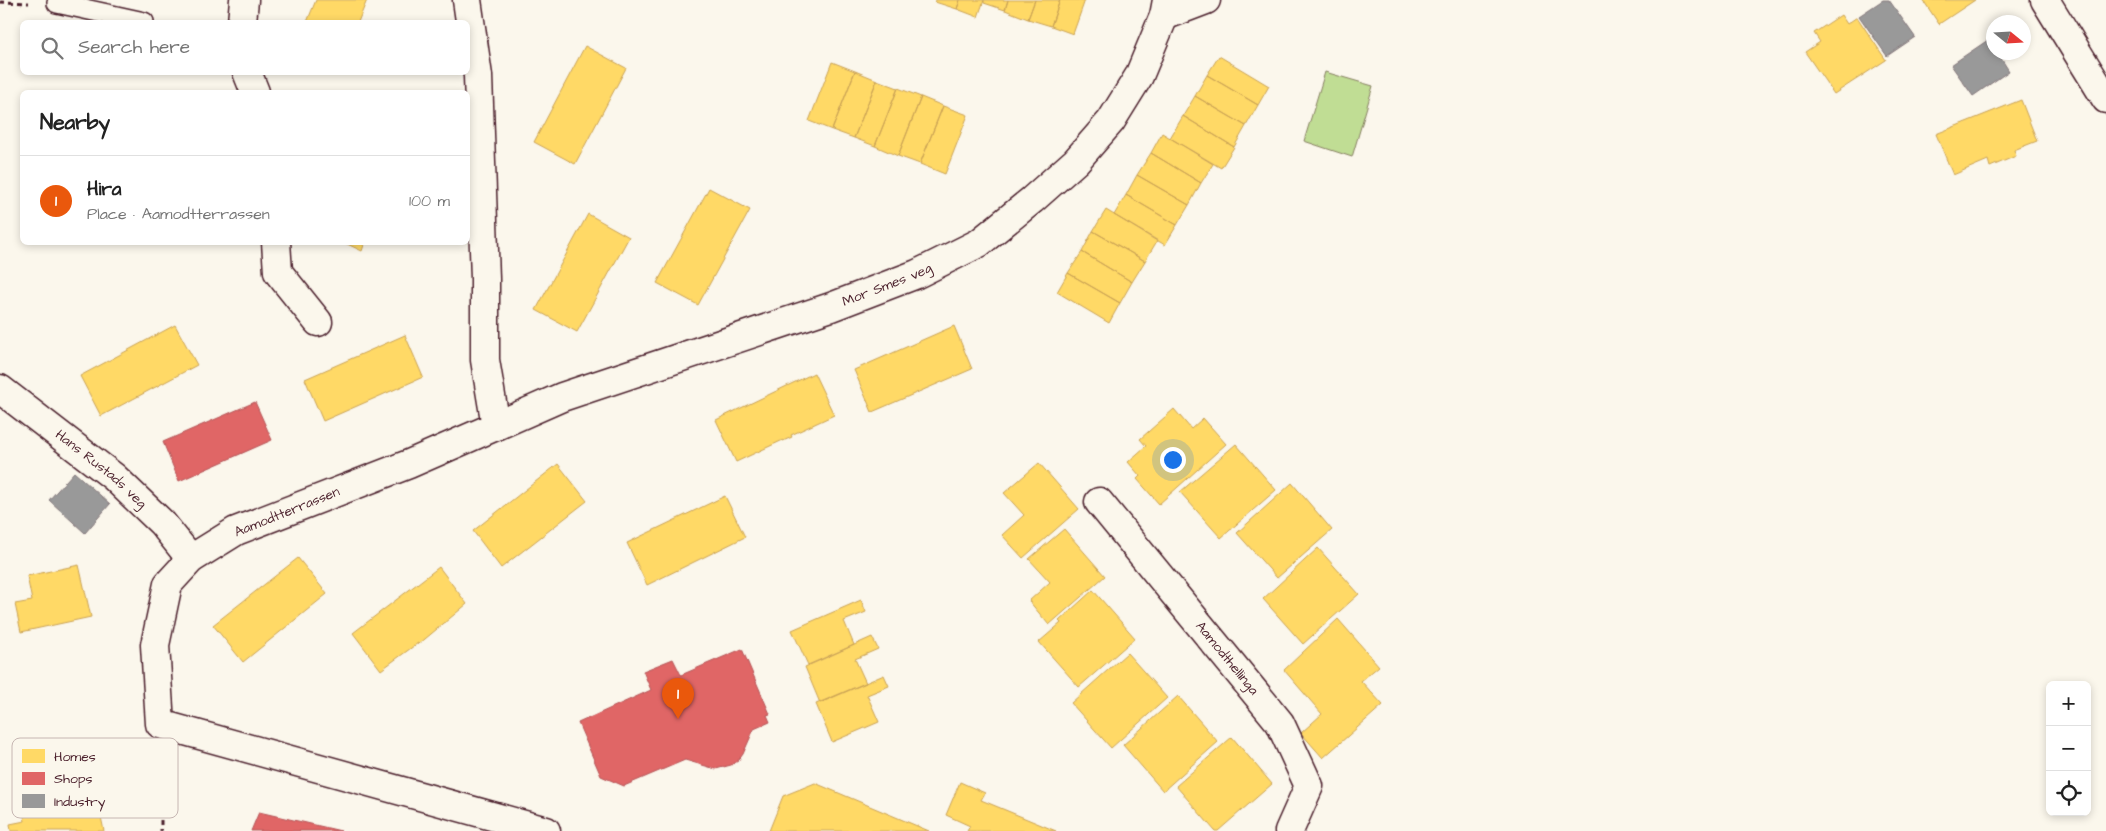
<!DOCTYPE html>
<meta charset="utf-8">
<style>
:root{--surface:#fff;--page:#f2f2f2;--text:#222;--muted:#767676;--line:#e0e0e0;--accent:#ea580c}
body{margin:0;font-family:"Architects Daughter",sans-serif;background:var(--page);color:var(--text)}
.controls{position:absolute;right:15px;bottom:15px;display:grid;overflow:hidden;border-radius:8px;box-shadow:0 2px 8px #0003}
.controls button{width:45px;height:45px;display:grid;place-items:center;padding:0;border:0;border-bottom:1px solid var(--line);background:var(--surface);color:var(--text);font:25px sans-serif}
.compass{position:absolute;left:1986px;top:15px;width:45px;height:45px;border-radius:50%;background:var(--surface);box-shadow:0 2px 8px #0003;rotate:108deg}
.you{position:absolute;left:1172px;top:459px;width:18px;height:18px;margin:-12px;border:4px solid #fff;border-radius:50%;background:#1a73e8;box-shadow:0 0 0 8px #1a73e833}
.badge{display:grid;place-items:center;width:32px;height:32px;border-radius:50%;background:var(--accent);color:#fff;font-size:16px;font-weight:700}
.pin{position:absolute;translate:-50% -41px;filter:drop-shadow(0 1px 2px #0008)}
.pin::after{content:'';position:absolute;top:26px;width:18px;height:15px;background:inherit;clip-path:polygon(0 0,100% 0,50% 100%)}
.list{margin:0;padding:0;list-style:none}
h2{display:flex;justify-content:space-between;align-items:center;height:65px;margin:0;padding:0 20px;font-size:21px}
h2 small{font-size:16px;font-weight:400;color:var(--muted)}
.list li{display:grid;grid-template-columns:32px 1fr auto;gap:15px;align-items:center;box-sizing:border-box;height:90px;padding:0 20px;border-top:1px solid var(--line)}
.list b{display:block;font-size:19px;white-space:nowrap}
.list p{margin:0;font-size:16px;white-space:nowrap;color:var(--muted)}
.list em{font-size:16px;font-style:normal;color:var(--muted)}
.icon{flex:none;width:28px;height:28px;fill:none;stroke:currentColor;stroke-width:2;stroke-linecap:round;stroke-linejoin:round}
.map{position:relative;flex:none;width:2106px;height:831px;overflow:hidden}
.search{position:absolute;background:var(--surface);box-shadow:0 2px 8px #0003;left:20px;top:20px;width:450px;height:55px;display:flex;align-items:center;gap:12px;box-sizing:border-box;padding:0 18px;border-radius:8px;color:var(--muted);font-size:19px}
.panel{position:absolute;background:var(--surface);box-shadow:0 2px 8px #0003;left:20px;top:90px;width:450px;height:155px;border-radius:8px}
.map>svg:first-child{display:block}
.green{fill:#c0dd94;stroke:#857e60}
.homes{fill:#ffd966;stroke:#c9a154}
.shops{fill:#e06666;stroke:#b35154}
.industry{fill:#999;stroke:#817478}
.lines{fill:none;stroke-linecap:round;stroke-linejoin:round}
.service-casing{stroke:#4a1f2b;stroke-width:22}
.minor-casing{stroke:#4a1f2b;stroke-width:31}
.path{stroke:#4a1f2b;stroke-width:3;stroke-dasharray:5 4;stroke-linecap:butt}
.service{stroke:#fbf7ec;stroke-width:19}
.minor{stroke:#fbf7ec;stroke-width:28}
.labels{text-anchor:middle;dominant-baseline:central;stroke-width:5;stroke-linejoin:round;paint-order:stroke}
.street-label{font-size:14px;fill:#4a1f2b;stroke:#fbf7ec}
.key{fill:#fbf7ec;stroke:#c6b6b2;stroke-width:1}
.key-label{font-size:14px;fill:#4a1f2b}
</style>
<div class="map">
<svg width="2106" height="831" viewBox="0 0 2106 831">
<rect width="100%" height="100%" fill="#fbf7ec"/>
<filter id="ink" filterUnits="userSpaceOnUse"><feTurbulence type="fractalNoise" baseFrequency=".02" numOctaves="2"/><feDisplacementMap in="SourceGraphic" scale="10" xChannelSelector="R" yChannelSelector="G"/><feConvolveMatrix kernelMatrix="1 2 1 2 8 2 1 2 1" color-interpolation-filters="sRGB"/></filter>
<g filter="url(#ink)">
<path class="green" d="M1325,72L1373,86L1352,157L1304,141Z"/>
<path class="homes" d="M316,0H367L358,22H307Z
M936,0H960L957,9L935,2Z
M960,0H984L978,17L957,9Z
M984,0H1008L1005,10L984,3Z
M1008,0H1035L1028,19L1005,10Z
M1035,0H1060L1051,26L1028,19Z
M1060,0H1085L1073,34L1051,26Z
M1923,0H1975L1939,24Z
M1841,15L1847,24L1857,17L1886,60L1834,94L1805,52L1820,42L1814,33Z
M585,46L626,68L575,164L534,142Z
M1219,56L1269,86L1258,105L1207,75Z
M832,62L855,71L832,130L809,121Z
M855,71L877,80L854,138L832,130Z
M1207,75L1258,105L1246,126L1195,96Z
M877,80L898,88L875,146L854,138Z
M898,88L921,97L898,156L875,146Z
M1195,96L1246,126L1234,147L1183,116Z
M921,97L943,106L920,164L898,156Z
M2021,100L2037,141L2014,150L2016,156L1990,167L1988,160L1953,175L1936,134Z
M943,106L968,115L945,174L920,164Z
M1183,116L1234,147L1221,168L1170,138Z
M1162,133L1213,164L1201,183L1151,153Z
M1151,153L1201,183L1189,205L1137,175Z
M1137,175L1189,205L1177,225L1126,195Z
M709,188L750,210L698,305L657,283Z
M1126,195L1177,225L1165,245L1114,215Z
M1106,210L1157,241L1145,261L1093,231Z
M588,214L629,237L577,332L536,310Z
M1093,231L1145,261L1132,282L1082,252Z
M343,242H365L362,251Z
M1082,252L1132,282L1120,303L1068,273Z
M1068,273L1120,303L1109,323L1057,292Z
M175,325L197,365L101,416L80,376Z
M954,326L972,369L872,412L854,370Z
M405,335L423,377L323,421L305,379Z
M814,373L834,415L791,435L792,437L783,441V440L736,462L716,420Z
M1174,409L1191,429L1203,418L1226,444L1159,504L1137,479L1140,476L1128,462L1146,446L1140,439Z
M1236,444L1276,490L1221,538L1180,492Z
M1039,463L1079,509L1023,558L1002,535L1024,515L1004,493Z
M558,464L587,501L501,568L473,531Z
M1292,483L1332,530L1277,578L1237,533Z
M725,496L745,537L647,585L627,543Z
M1064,529L1105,576L1049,625L1029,601L1050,582L1029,559Z
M1318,548L1359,594L1303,644L1263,599Z
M298,558L327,594L243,662L213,625Z
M79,565L91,617L21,632L15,604L32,601L27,576Z
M439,567L467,604L419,644L418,643L381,670L353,633Z
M1093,590L1135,638L1079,687L1039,642L1061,623L1059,621Z
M861,600L866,612L844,621L854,645L808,665L792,630Z
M1338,619L1379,666L1361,681L1383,705L1323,758L1301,733L1322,714L1284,670Z
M872,637L878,649L855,659L866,683L820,703L805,667Z
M1127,653L1167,698L1111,748L1071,703Z
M884,675L889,686L867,695L879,722L832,742L816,704Z
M1178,696L1218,742L1163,791L1123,745Z
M1232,737L1272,784L1218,831H1215L1176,786Z
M960,782L985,793L981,800L1056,831H967L970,826L946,815Z
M815,783L929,831H769L783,796Z
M68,792L69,798L96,793L104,831H11L10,824L25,821L22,808L59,800L57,795Z"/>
<path class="shops" d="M255,402L272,440L179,481L163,442Z
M742,649L770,714L767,715L770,722L754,729L743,754L738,761L731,765L716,769L685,760L624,786L601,776L578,723L651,690L643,671L673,659L681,675Z
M259,812L341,831H251Z"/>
<path class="industry" d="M1883,0H1889L1915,37L1887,56L1859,16Z
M1988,40L1994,48V52H1997L2009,71L1973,96L1951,65Z
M74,472L110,504L85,533L49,500Z"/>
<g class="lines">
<g class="service-casing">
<path id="service" d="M57,3L144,22"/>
</g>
<g class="minor-casing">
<g id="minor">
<path d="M467,0L478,76L485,279V360L496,426L409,464L236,531L191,559L168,584L155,645L160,724L546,831"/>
<path d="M2045,0L2106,99"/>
<path d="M1164,16L1206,0"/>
<path d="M242,22L244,0"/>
<path d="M247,72L255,92"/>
<path d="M276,242L278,272L318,322"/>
<path id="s1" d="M0,389L114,477L162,523L191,559"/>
<path id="s2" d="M496,426L562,397L831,307L917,274L979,243L1032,200L1076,161L1111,121L1139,76L1164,16L1167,0"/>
<path id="s3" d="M1099,502L1280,723L1309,786L1289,831"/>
</g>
</g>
<path class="path" d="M0,2L29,3
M161,757V831"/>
<use href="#service" class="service"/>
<use href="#minor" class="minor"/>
</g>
</g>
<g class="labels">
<g class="street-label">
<text stroke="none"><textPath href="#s2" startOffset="416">Mor Smes veg</textPath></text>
<text stroke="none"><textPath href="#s1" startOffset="129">Hans Rustads veg</textPath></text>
<text transform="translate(287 512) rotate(-22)">Aamodtterrassen</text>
<text stroke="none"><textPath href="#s3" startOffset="202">Aamodthellinga</textPath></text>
</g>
</g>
<rect x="12" y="738" width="166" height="80" rx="8" class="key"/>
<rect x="22" y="749" width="23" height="14" fill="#ffd966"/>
<rect x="22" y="772" width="23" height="13" fill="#e06666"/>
<rect x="22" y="794" width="23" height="14" fill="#999"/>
<g class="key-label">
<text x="54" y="761">Homes</text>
<text x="54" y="783">Shops</text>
<text x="54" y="806">Industry</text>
</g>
</svg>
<div class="controls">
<button>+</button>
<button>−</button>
<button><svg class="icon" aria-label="locate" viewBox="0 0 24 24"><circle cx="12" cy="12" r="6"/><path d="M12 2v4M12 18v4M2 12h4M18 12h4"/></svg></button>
</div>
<svg class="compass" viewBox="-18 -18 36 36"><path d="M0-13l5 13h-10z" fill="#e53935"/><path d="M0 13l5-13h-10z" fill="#767676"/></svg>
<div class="you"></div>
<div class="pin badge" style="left:678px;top:719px">1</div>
<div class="search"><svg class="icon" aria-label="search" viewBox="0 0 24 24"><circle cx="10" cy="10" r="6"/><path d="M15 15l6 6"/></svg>Search here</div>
<section class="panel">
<h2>Nearby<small></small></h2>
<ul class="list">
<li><span class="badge">1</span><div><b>Hira</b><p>Place · Aamodtterrassen</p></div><em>100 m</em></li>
</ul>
</section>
</div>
